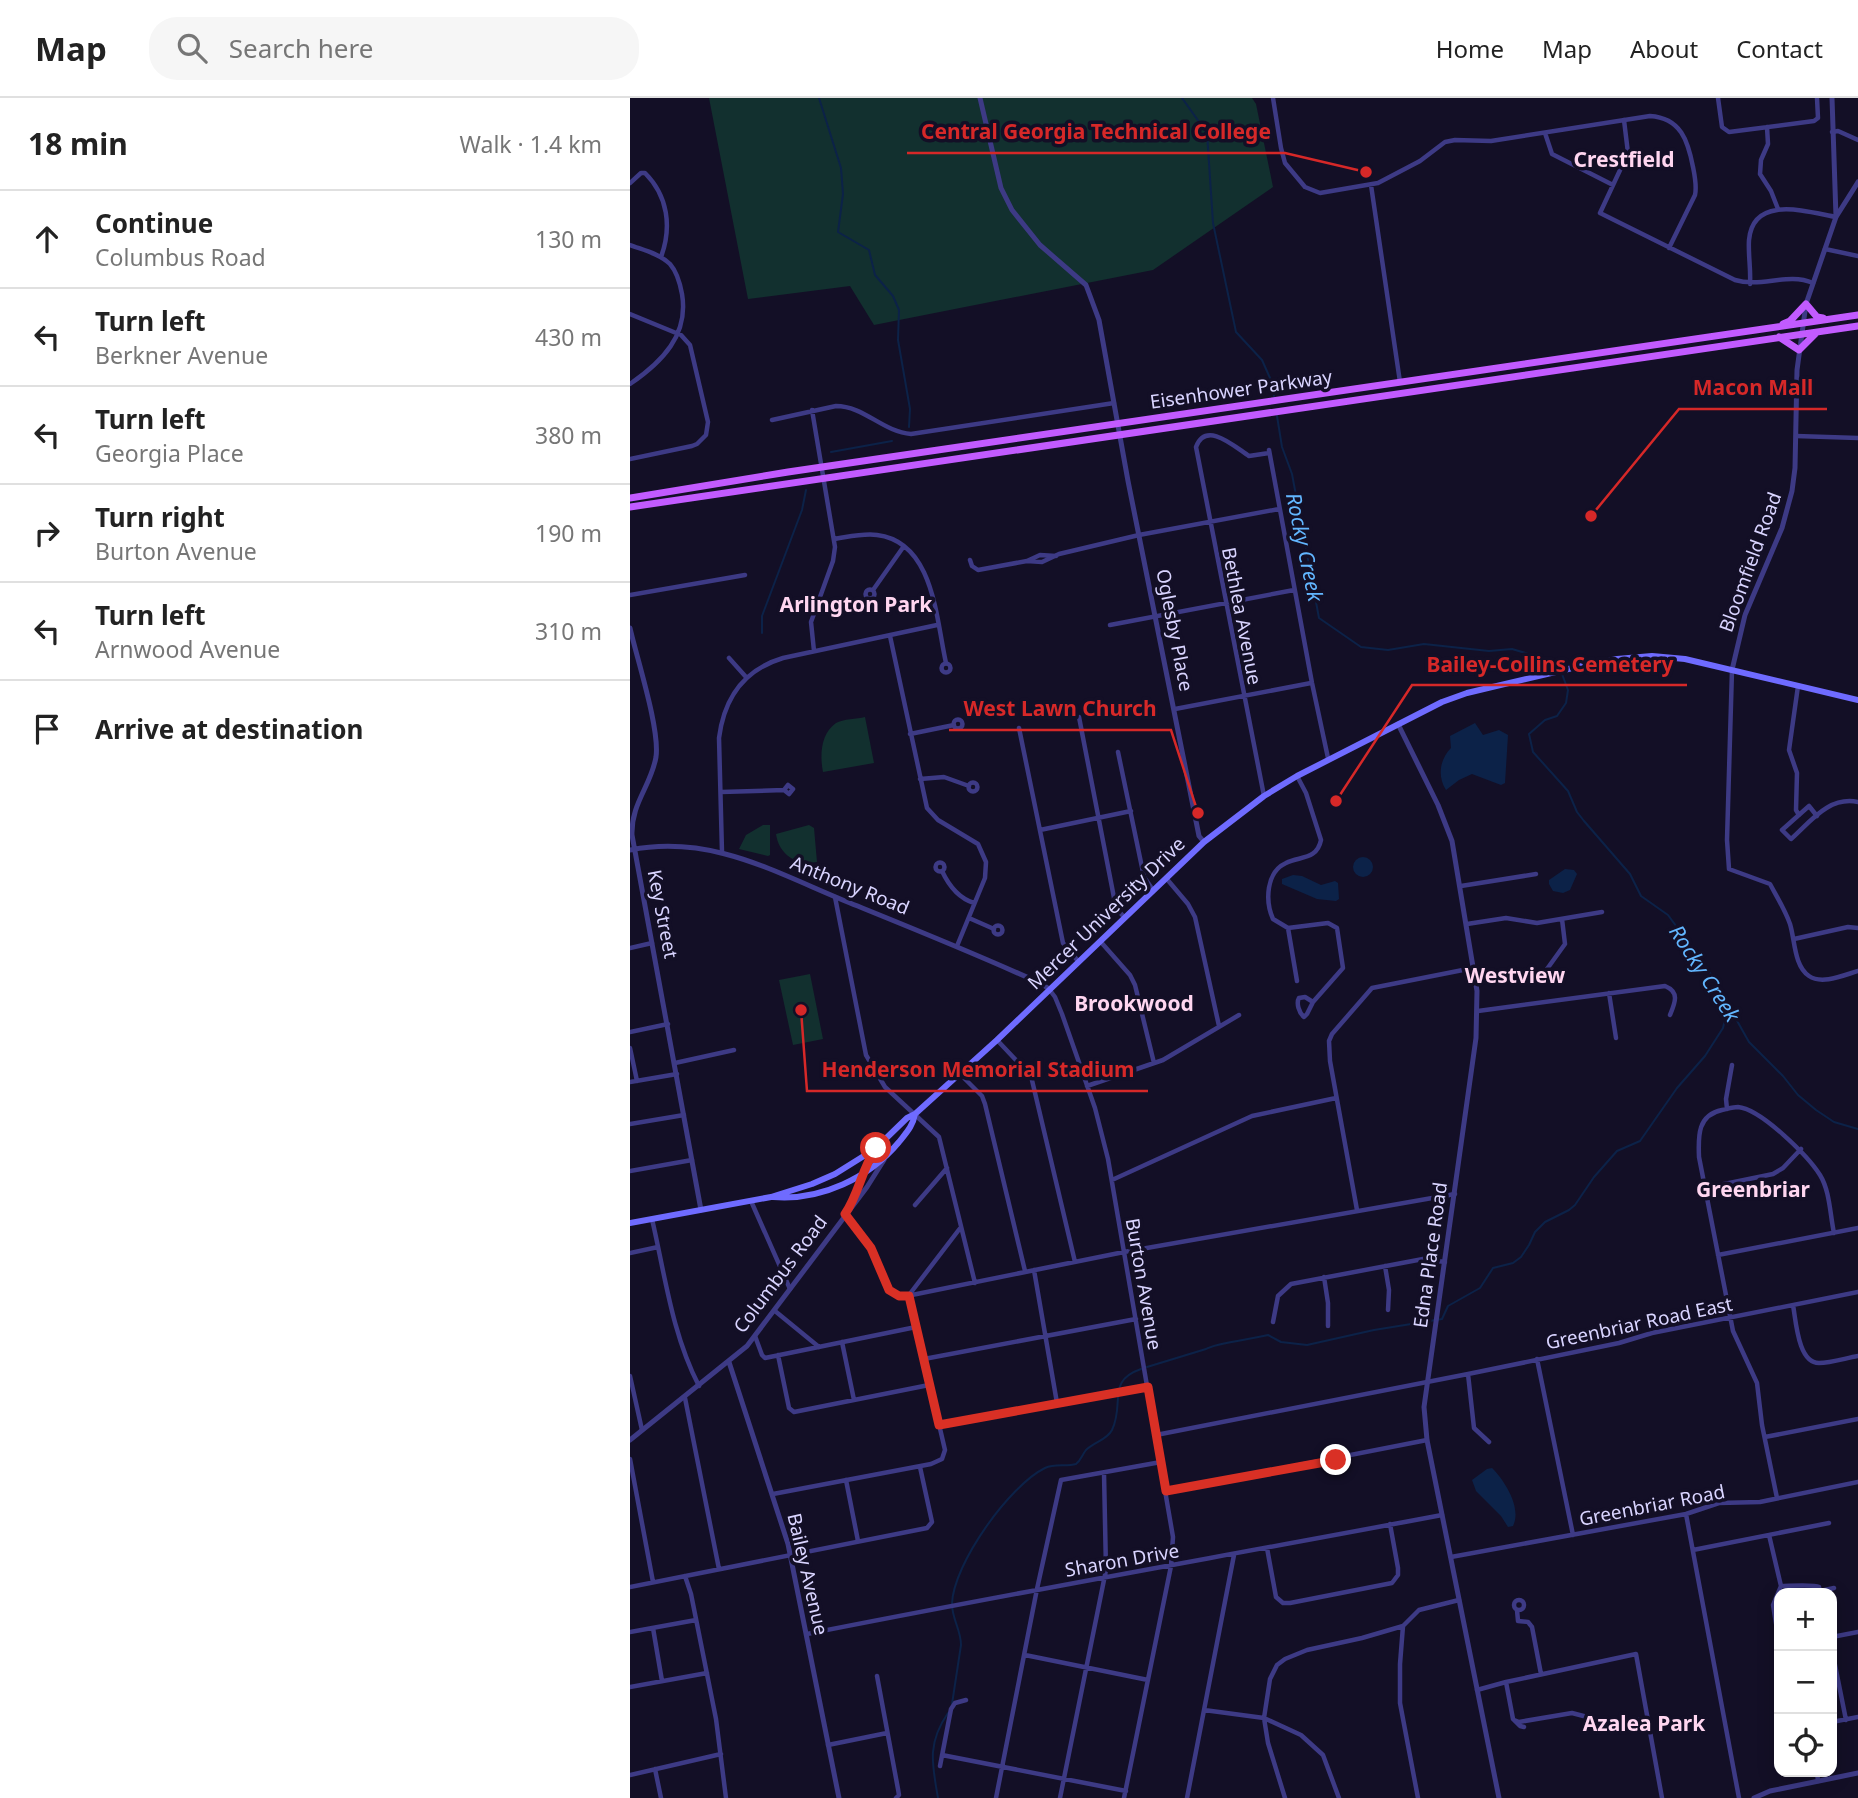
<!DOCTYPE html>
<meta charset="utf-8">
<style>
:root{--surface:#fff;--page:#f6f6f6;--text:#222;--muted:#767676;--line:#e0e0e0}
body{margin:0;font-family:"Noto Sans",sans-serif;background:var(--page);color:var(--text)}
.controls{position:absolute;right:21px;bottom:21px;display:grid;overflow:hidden;border-radius:14px;box-shadow:0 4px 18px #0003}
.controls button{width:63px;height:63px;display:grid;place-items:center;padding:0;border:0;border-bottom:2px solid var(--line);background:var(--surface);color:var(--text);font:35px sans-serif}
.stop{position:absolute;width:21px;height:21px;margin:-16px;border:5px solid #d93025;border-radius:50%;background:#fff}
.stop.end{background:#d93025;border-color:#fff;box-shadow:0 2px 7px #0008}
.list{margin:0;padding:0;list-style:none}
h2{display:flex;justify-content:space-between;align-items:center;height:91px;margin:0;padding:0 28px;font-size:30px}
h2 small{font-size:23px;font-weight:400;color:var(--muted)}
.list li{display:grid;grid-template-columns:46px 1fr auto;gap:21px;align-items:center;box-sizing:border-box;height:98px;padding:0 28px;border-top:2px solid var(--line)}
.list b{display:block;font-size:26px;white-space:nowrap}
.list p{margin:0;font-size:23px;white-space:nowrap;color:var(--muted)}
.list em{font-size:23px;font-style:normal;color:var(--muted)}
.icon{flex:none;width:38px;height:38px;fill:none;stroke:currentColor;stroke-width:2;stroke-linecap:round;stroke-linejoin:round}
.map{position:relative;flex:none;width:1228px;height:1700px;overflow:hidden}
header{display:flex;align-items:center;gap:42px;box-sizing:border-box;height:98px;padding:0 35px;background:var(--surface);border-bottom:2px solid var(--line)}
header strong{font-size:33px}
nav{display:flex;gap:38px;margin-inline-start:auto;font-size:24px}
.search{width:490px;height:63px;background:var(--page);display:flex;align-items:center;gap:18px;box-sizing:border-box;padding:0 24px;border-radius:28px;color:var(--muted);font-size:26px}
main{display:flex}
aside{flex:1;background:var(--surface)}
.map>svg:first-child{display:block}
.green{fill:#12302f}
.water{fill:#0c2248}
.lines{fill:none;stroke-linecap:round;stroke-linejoin:round}
.stream{stroke:#0c2248;stroke-width:2}
.minor{stroke:#3d3a85;stroke-width:4.5}
.tertiary{stroke:#3d3a85;stroke-width:5}
.secondary{stroke:#6f6bff;stroke-width:6}
.primary{stroke:#c25bff;stroke-width:7}
.route{stroke:#d93025;stroke-width:9}
.labels{text-anchor:middle;dominant-baseline:central;stroke-width:7;stroke-linejoin:round;paint-order:stroke}
.street-label{font-size:19px;fill:#d9d4ff;stroke:#130f26}
.neighbourhood-label{font-size:21px;font-weight:bold;fill:#ffd6f0;stroke:#130f26}
.water-label{font-size:21px;font-style:italic;fill:#62b6ff;stroke:#130f26}
.leader{fill:none;stroke:#d62828;stroke-width:2.5}
.callout-dot{fill:#d62828;stroke:#130f26;stroke-width:2.5}
.callout-label{font-size:21px;text-anchor:middle;font-weight:bold;fill:#d62828;stroke:#130f26;stroke-width:7;stroke-linejoin:round;paint-order:stroke}
</style>
<header>
<strong>Map</strong>
<div class="search"><svg class="icon" aria-label="search" viewBox="0 0 24 24"><circle cx="10" cy="10" r="6"/><path d="M15 15l6 6"/></svg>Search here</div>
<nav><a>Home</a><a>Map</a><a>About</a><a>Contact</a></nav>
</header>
<main>
<aside>
<h2>18 min<small>Walk · 1.4 km</small></h2>
<ul class="list">
<li><svg class="icon" aria-label="ahead" viewBox="0 0 24 24"><path d="M12 20V5M6 11l6-6 6 6"/></svg><div><b>Continue</b><p>Columbus Road</p></div><em>130 m</em></li>
<li><svg class="icon" aria-label="left" viewBox="0 0 24 24"><path d="M17 20v-9H6M10 6l-5 5 5 5"/></svg><div><b>Turn left</b><p>Berkner Avenue</p></div><em>430 m</em></li>
<li><svg class="icon" aria-label="left" viewBox="0 0 24 24"><path d="M17 20v-9H6M10 6l-5 5 5 5"/></svg><div><b>Turn left</b><p>Georgia Place</p></div><em>380 m</em></li>
<li><svg class="icon" aria-label="right" viewBox="0 0 24 24"><path d="M7 20v-9h11M14 6l5 5-5 5"/></svg><div><b>Turn right</b><p>Burton Avenue</p></div><em>190 m</em></li>
<li><svg class="icon" aria-label="left" viewBox="0 0 24 24"><path d="M17 20v-9H6M10 6l-5 5 5 5"/></svg><div><b>Turn left</b><p>Arnwood Avenue</p></div><em>310 m</em></li>
<li><svg class="icon" aria-label="arrive" viewBox="0 0 24 24"><path d="M6 21V4h12l-3 4 3 4H6"/></svg><div><b>Arrive at destination</b></div></li>
</ul>
</aside>
<div class="map">
<svg width="1228" height="1700" viewBox="0 0 1228 1700">
<rect width="100%" height="100%" fill="#130f26"/>
<path class="green" d="M79,0H622L626,6L643,89L523,172L244,227L220,188L118,201Z
M235,619L244,665L193,674C190,659 190,636 206,625C213,621 227,621 235,619Z
M133,727H140V757L138,758L109,751L116,737Z
M179,727L184,730L187,764C167,768 149,757 146,736Z
M180,876L193,941L163,947L149,882Z"/>
<path class="water" d="M845,625L853,637L869,632L878,637L875,685L871,687L842,676L829,682L816,692C807,678 810,661 821,650L820,638Z
M723 769a10 10 0 1 1 20 0a10 10 0 1 1-20 0Z
M935,771L944,772L947,776L940,792L933,795L923,793L919,786V782Z
M663,777L672,778L691,787L705,783L708,785L709,801L706,803L687,801L652,786V781Z
M862,1370C875,1383 892,1410 883,1428L878,1429L871,1418L846,1393L842,1382L857,1371Z"/>
<g class="lines">
<path class="stream" d="M189,0L211,70L213,96L208,134L239,152L245,177L263,198L269,212L268,242L280,311L279,329
M552,0L577,35L583,125L606,234L632,262L640,280L644,298
M647,318L652,349L662,376L689,520L731,549L758,552L794,546L859,553L882,551L919,562L929,572
M201,354L262,343
M132,535V518L172,412L176,392
M932,576L938,592L936,605L927,618L915,622L899,636L903,654L938,693L947,714L954,723L1000,776L1011,798L1038,817L1079,873L1119,944L1153,978L1168,997L1186,1012L1204,1024L1228,1031
M517,1269L576,1251C585,1245 623,1241 638,1237L651,1244L677,1247L744,1232L812,1221L818,1208L850,1190L863,1170L883,1165L891,1159L899,1147L905,1134L915,1124L939,1112L945,1107L964,1079L987,1053L1010,1043L1047,990L1075,958L1093,930L1098,909
M322,1606L331,1547C331,1532 322,1521 322,1506C323,1466 380,1387 415,1370C425,1365 436,1369 446,1366C451,1362 452,1357 456,1352C464,1344 477,1342 482,1332C495,1305 476,1283 511,1271
M308,1700C302,1666 297,1645 318,1615"/>
<path class="minor" d="M643,0L651,50L655,65L675,89L690,95L748,85L790,63L815,44L825,42L861,43L1020,18C1051,20 1058,43 1063,69C1065,79 1067,88 1065,97L1039,150
M1088,0L1092,29L1099,34L1184,23L1188,20L1187,0
M994,22L998,55L970,115L1105,182C1131,190 1158,174 1183,185
M1137,29L1138,46L1131,62L1130,76L1141,93L1148,111
M1202,34L1208,33L1228,42
M915,35L922,56L983,87
M0,85L11,75H15C38,98 42,129 31,159
M741,87L770,284
M0,147C13,152 30,156 40,166C47,174 50,185 52,196C59,237 32,264 0,286
M1195,151L1228,158
M1120,186C1121,171 1118,156 1119,142C1123,96 1178,114 1206,119
M0,216L51,237L60,247L78,324L76,337L67,346L62,348L0,361
M182,312L205,449L203,463L181,524L184,553
M142,322L206,308C234,308 253,334 281,336L484,305
M1166,338L1228,340
M639,352L682,585L698,660
M204,441C218,439 233,435 247,437C304,444 306,521 316,565
M340,462L342,468L348,472L397,463L412,464L429,456L509,437L649,411
M397,463L410,457L426,458
M235.5 496a4.5 4.5 0 1 1 9 0a4.5 4.5 0 1 1-9 0Z
M243,492L274,448
M0,497L115,477
M480,527L664,492
M260,538L297,710L308,722L348,746L356,764L355,780L327,848
M99,560L116,579
M311.5 570a4.5 4.5 0 1 1 9 0a4.5 4.5 0 1 1-9 0Z
M1102,572L1097,742L1099,771L1140,786C1147,799 1155,812 1160,826C1165,842 1164,868 1179,878C1192,887 1214,877 1228,873
M1168,588L1159,652L1167,675L1166,712L1169,717
M545,611L681,585
M449,619L486,810L494,819
M323.5 626a4.5 4.5 0 1 1 9 0a4.5 4.5 0 1 1-9 0Z
M389,630L433,845L448,863
M280,636L324,627
M488,654L514,779L523,792
M667,678L676,695L691,742C687,762 670,758 656,765C636,774 635,803 643,821L658,830L698,825L707,830L713,870L683,904
M290,681L314,679L339,688
M338.5 689a4.5 4.5 0 1 1 9 0a4.5 4.5 0 1 1-9 0Z
M91,694L154,692L159,696L163,691L158,687L154,692
M634,698L566,349C576,322 605,349 619,358L639,355
M1187,718L1179,708L1152,732L1161,741C1181,723 1199,698 1228,704
M410,732L501,713
M92,754L89,640C94,601 113,572 153,560L307,527
M305.5 769a4.5 4.5 0 1 1 9 0a4.5 4.5 0 1 1-9 0Z
M312,773C319,788 328,800 344,805
M536,780L558,806L565,819L589,928
M831,788L906,776
M205,799L236,957L255,989L309,1039L345,1185
M339,820L364,831
M837,826L876,820L907,825L972,814
M363.5 832a4.5 4.5 0 1 1 9 0a4.5 4.5 0 1 1-9 0Z
M658,830L667,883
M1164,841L1218,829L1228,830
M470,843L500,877L505,887L524,965
M0,850L22,845
M917,871L935,846L932,821
M419,891L425,899L432,916L465,1010L478,1061L543,1439L541,1468L494,1700
M979,895L986,940
M675,899L683,904L677,916L674,919C669,915 666,905 669,900Z
M848,913L1035,888C1050,894 1045,905 1040,917
M0,934L38,926
M367,942L401,978L445,1164
M0,950L7,983
M45,965L104,952
M329,975L352,998L355,1006L395,1173
M0,984L47,976
M457,988L533,962L609,917
M1097,1011L1096,1001L1102,967
M0,1026L54,1017
M0,1073L62,1062
M482,1082L622,1018L706,1000
M1075,1090L1143,1076L1153,1070L1171,1051
M121,1103L160,1191
M285,1107L317,1070
M727,1112L700,963L699,943L702,936L742,890L843,870
M216,1117L241,1150L259,1192L272,1199L494,1154L825,1096
M22,1121C35,1177 42,1236 69,1288
M0,1155L28,1149
M1088,1157L1228,1130
M755,1168L759,1192L758,1212
M404,1172L427,1305
M694,1179L698,1205V1228
M279,1197L331,1129
M1163,1207C1166,1223 1168,1265 1189,1265C1201,1265 1216,1260 1228,1258
M145,1213L189,1249
M643,1224L648,1198L661,1186L793,1161L815,1164
M125,1238L132,1257L135,1260L286,1229
M212,1244L224,1302
M148,1257L159,1310L164,1314L299,1287
M294,1261L506,1221
M907,1261L943,1437
M838,1276L844,1330L859,1344
M0,1278L12,1332
M55,1300L89,1471
M309,1327L518,1289
M526,1337L838,1276L989,1245L1022,1235L1228,1194
M1135,1339L1228,1321
M0,1361L23,1484
M216,1382L228,1443
M536,1393L797,1342
M143,1396L301,1366L312,1361L315,1352L279,1198
M1147,1400L1132,1327L1127,1285L1103,1233L1069,1059C1068,1037 1068,1017 1092,1012C1097,1011 1103,1009 1108,1009C1131,1011 1178,1058 1190,1077C1200,1093 1200,1117 1204,1135
M1056,1416L1109,1700
M1139,1437L1151,1488
M637,1450L646,1499L653,1505H660L762,1485L768,1477V1470L760,1426
M1063,1452L1199,1425
M821,1459L1056,1416L1089,1405L1130,1404L1228,1384
M55,1478L61,1496L86,1621L96,1700
M1151,1488C1159,1488 1184,1486 1189,1489L1190,1493L1204,1490
M0,1489L297,1430L302,1424L290,1369
M884 1507a5 5 0 1 1 10 0a5 5 0 1 1-10 0Z
M887,1512L888,1523L898,1524L902,1529L911,1576
M773,1528L770,1566V1605L788,1700
M23,1530L32,1583
M0,1534L66,1522
M177,1536C388,1494 600,1457 812,1417
M1202,1539L1228,1534
M1149,1544L1143,1507L1151,1488
M1202,1552L1216,1622
M395,1557L518,1582
M247,1578L268,1691L269,1697L266,1700
M876,1584L883,1621L890,1628L894,1629
M0,1589L77,1575
M847,1592L876,1584L1006,1556L1032,1700
M574,1612L634,1620L671,1637L693,1657L709,1700
M884,1622L889,1624L942,1615L984,1626L1018,1620
M1202,1624L1228,1619
M198,1647L257,1635
M312,1657L496,1693
M310,1668L321,1611L325,1605L336,1602
M25,1671L31,1700
M1187,1674L1188,1683
M0,1677L91,1656
M366,1700L407,1491L431,1382L531,1364
M430,1700L476,1472L474,1375
M557,1700L604,1457
M655,1700L638,1645L634,1620L640,1581L647,1567L655,1561L677,1552L732,1540L773,1528L789,1512L829,1502"/>
<path class="tertiary" d="M350,0L371,90L382,112L410,147L456,187L469,222L498,383L569,738L574,744
M1202,0L1206,119
M0,530C7,561 30,631 26,659C21,688 1,705 2,737L71,1112
M1102,572L1115,517L1152,430L1162,393L1165,370L1167,272L1176,206L1206,119L1228,84
M768,626L808,707L822,743L847,893L846,940L794,1309L797,1342L869,1700
M0,752C82,736 146,775 220,805C284,831 349,857 412,886L419,891
M223,1103L232,1077L245,1051
M99,1264L158,1446L209,1700
M0,1342L117,1248L237,1089L254,1062
M1124,1700L1140,1693L1228,1675"/>
<path class="secondary" d="M143,1099C191,1103 239,1080 269,1044C276,1035 283,1028 285,1016
M0,1125L141,1099L182,1086L205,1076L245,1051L277,1020L285,1016L367,942L574,744L634,698L667,678L812,604L837,595L951,568L987,561L1022,558L1055,561L1228,602"/>
<path class="primary" d="M1153,226L1160,223L1176,206L1187,219L1193,220
M1149,239L1169,252L1186,235
M0,400L158,374L1228,217
M0,409L1228,228"/>
</g>
<g class="lines">
<path class="route" d="M246,1050C232,1070 229,1096 215,1116L241,1150L259,1192L269,1198H279L309,1327L518,1289L536,1393L706,1362"/>
</g>
<g class="labels">
<g class="street-label">
<text transform="translate(611 291) rotate(-8)">Eisenhower Parkway</text>
<text transform="translate(1120 464) rotate(-70)">Bloomfield Road</text>
<text transform="translate(612 518) rotate(79)">Bethlea Avenue</text>
<text transform="translate(545 532) rotate(79)">Oglesby Place</text>
<text transform="translate(220 787) rotate(22)">Anthony Road</text>
<text transform="translate(476 815) rotate(-44)">Mercer University Drive</text>
<text transform="translate(33 816) rotate(79)">Key Street</text>
<text transform="translate(800 1157) rotate(-82)">Edna Place Road</text>
<text transform="translate(150 1176) rotate(-53)">Columbus Road</text>
<text transform="translate(514 1186) rotate(80)">Burton Avenue</text>
<text transform="translate(1009 1225) rotate(-12)">Greenbriar Road East</text>
<text transform="translate(1022 1407) rotate(-11)">Greenbriar Road</text>
<text transform="translate(492 1462) rotate(-10)">Sharon Drive</text>
<text transform="translate(178 1476) rotate(77)">Bailey Avenue</text>
</g>
<g class="neighbourhood-label">
<text x="994" y="61">Crestfield</text>
<text x="226" y="506">Arlington Park</text>
<text x="885" y="877">Westview</text>
<text x="504" y="905">Brookwood</text>
<text x="1123" y="1091">Greenbriar</text>
<text x="1014" y="1625">Azalea Park</text>
</g>
<g class="water-label">
<text transform="translate(675 449) rotate(78)">Rocky Creek</text>
<text transform="translate(1075 875) rotate(57)">Rocky Creek</text>
</g>
</g>
<path class="leader" d="M736 74L655 55H277M961 418L1049 311H1197M706 703L782 587H1057M568 715L541 632H319M171 912L177 993H518"/>
<g class="callout-dot">
<circle cx="736" cy="74" r="7"/>
<circle cx="961" cy="418" r="7"/>
<circle cx="706" cy="703" r="7"/>
<circle cx="568" cy="715" r="7"/>
<circle cx="171" cy="912" r="7"/>
</g>
<g class="callout-label">
<text x="466" y="41">Central Georgia Technical College</text>
<text x="1123" y="297">Macon Mall</text>
<text x="920" y="574">Bailey-Collins Cemetery</text>
<text x="430" y="618">West Lawn Church</text>
<text x="348" y="979">Henderson Memorial Stadium</text>
</g>
</svg>
<div class="controls">
<button>+</button>
<button>−</button>
<button><svg class="icon" aria-label="locate" viewBox="0 0 24 24"><circle cx="12" cy="12" r="6"/><path d="M12 2v4M12 18v4M2 12h4M18 12h4"/></svg></button>
</div>
<div class="stop" style="left:246px;top:1050px"></div>
<div class="stop end" style="left:706px;top:1362px"></div>
</div>
</main>
